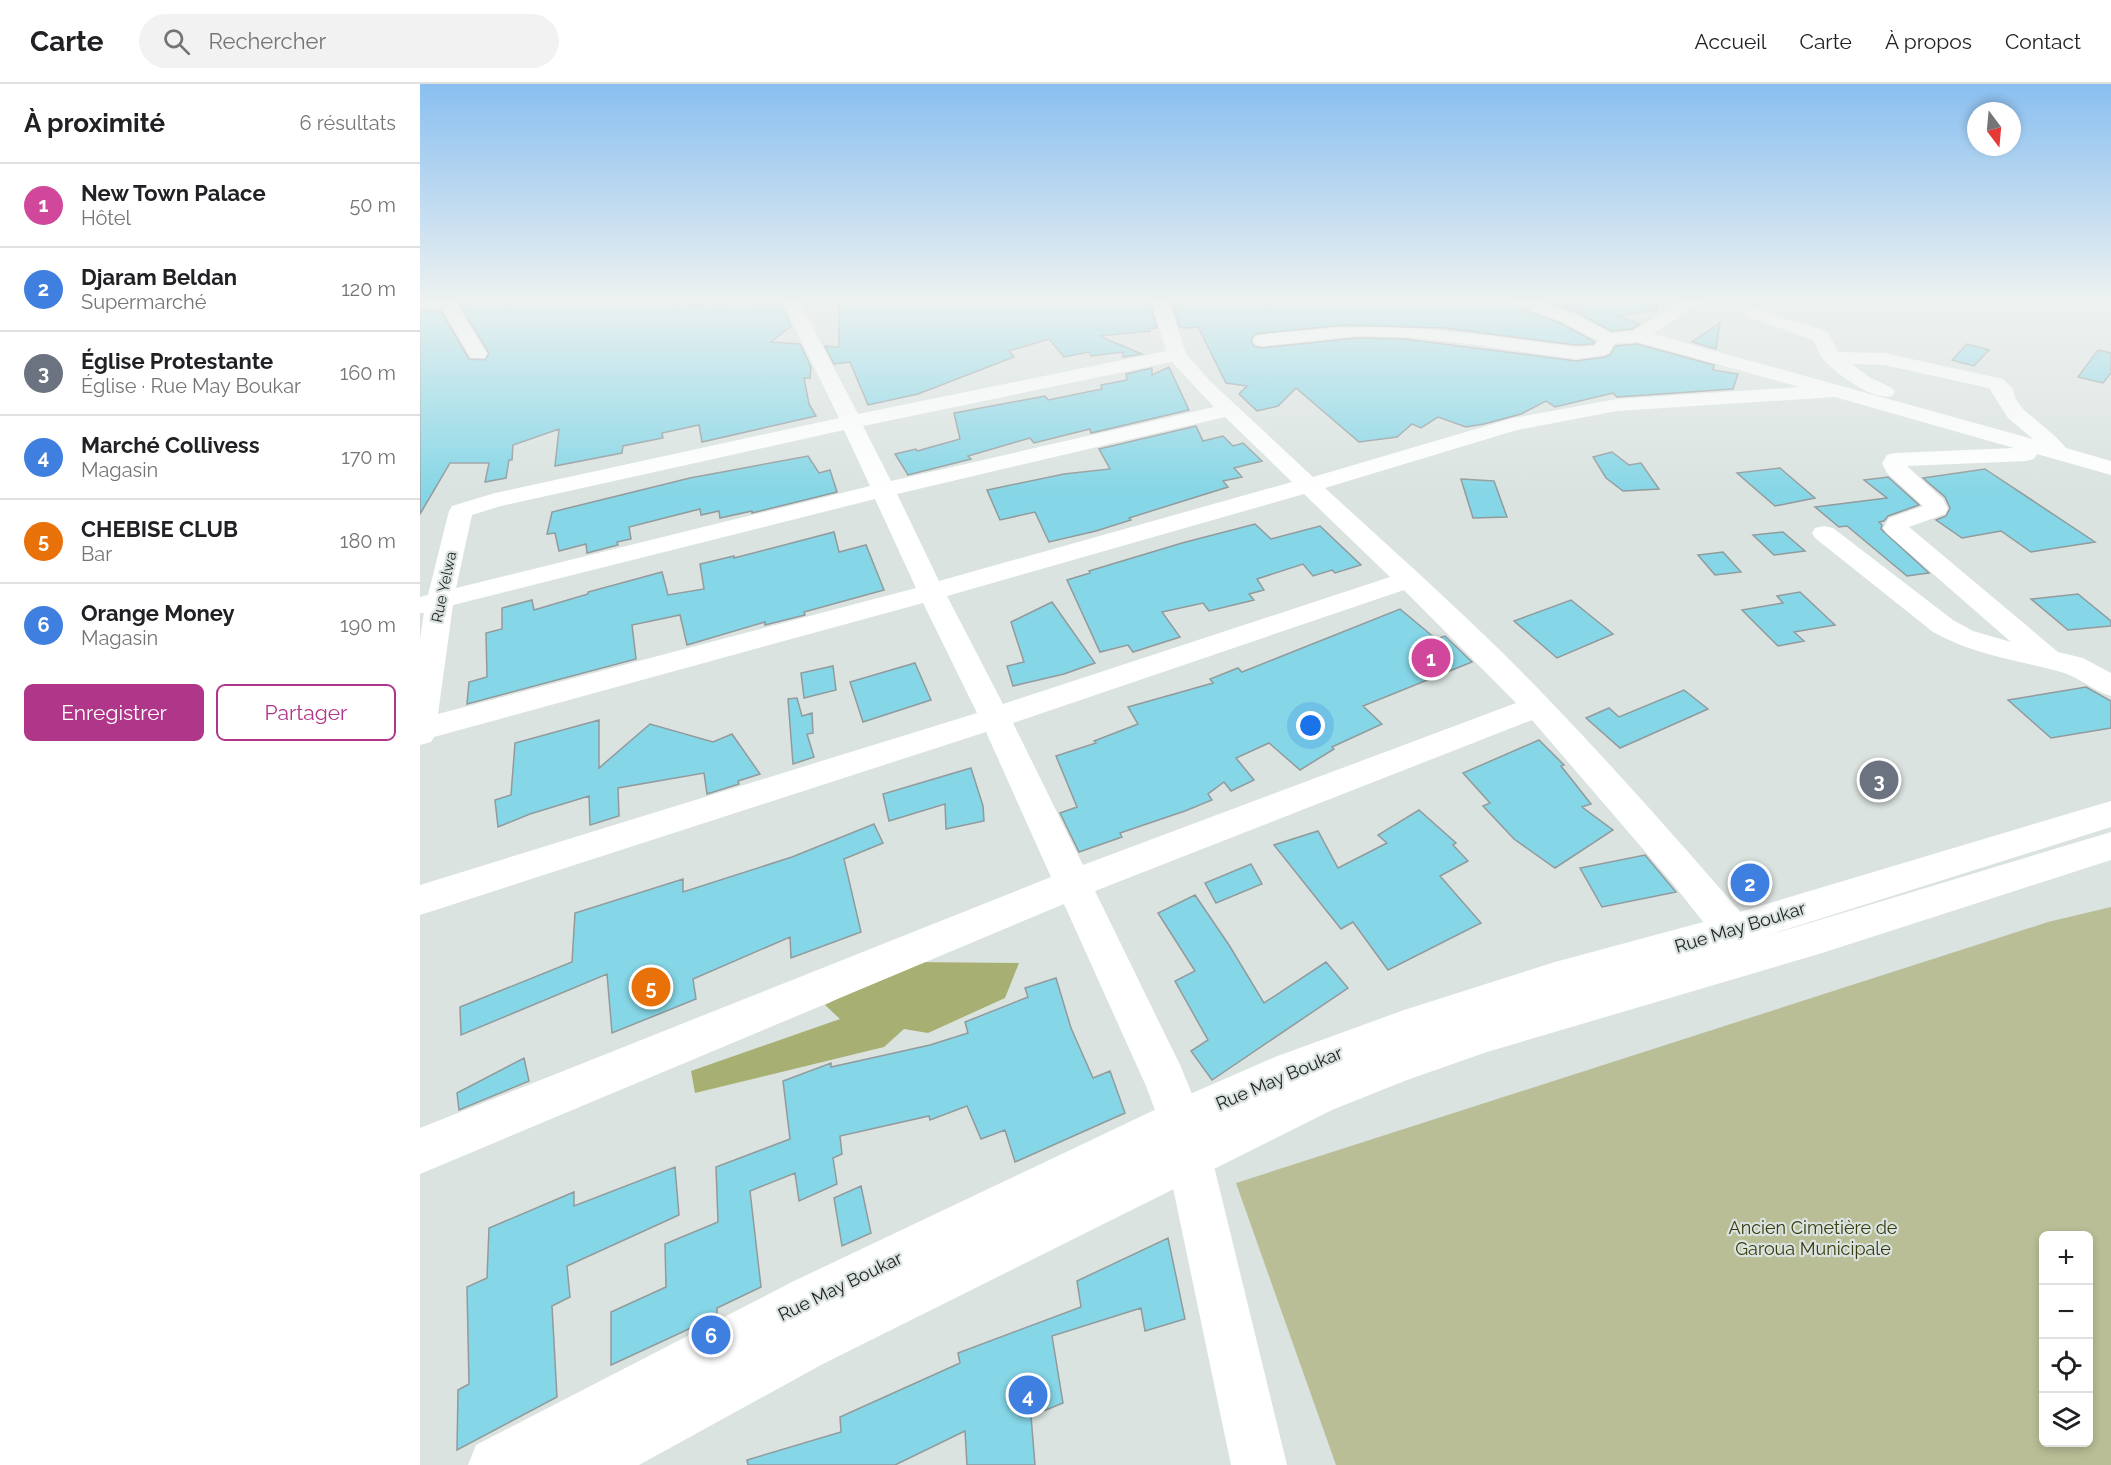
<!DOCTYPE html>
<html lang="fr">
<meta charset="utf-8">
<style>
:root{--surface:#fff;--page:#f2f2f2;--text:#202124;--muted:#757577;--line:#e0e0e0;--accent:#b03689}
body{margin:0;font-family:Raleway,sans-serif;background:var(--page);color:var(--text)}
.controls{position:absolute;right:18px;bottom:18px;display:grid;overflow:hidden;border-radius:9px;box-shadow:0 3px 9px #0003}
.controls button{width:54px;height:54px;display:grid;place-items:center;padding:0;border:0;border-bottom:2px solid var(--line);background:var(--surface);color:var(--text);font:30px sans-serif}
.compass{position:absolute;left:1547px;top:18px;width:54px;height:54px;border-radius:50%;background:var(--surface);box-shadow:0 3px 9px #0003;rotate:164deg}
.you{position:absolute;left:891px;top:642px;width:21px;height:21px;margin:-15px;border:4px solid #fff;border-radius:50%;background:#1a73e8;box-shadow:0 0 0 9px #1a73e833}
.badge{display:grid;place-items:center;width:39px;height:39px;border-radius:50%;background:var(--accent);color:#fff;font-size:20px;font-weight:700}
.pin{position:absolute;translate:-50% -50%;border:3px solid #fff;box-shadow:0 2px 6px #0006}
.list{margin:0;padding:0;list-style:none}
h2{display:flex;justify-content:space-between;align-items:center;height:78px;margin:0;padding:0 24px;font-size:26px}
h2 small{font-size:20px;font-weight:400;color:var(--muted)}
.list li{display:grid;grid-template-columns:39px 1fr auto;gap:18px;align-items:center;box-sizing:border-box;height:84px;padding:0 24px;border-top:2px solid var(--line)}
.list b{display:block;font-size:22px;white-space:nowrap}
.list p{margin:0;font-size:20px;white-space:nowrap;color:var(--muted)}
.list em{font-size:20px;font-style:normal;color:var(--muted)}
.actions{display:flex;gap:12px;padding:18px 24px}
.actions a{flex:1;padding:14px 0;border:2px solid var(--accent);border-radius:9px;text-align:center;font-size:21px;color:var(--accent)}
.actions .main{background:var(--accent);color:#fff}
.icon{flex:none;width:33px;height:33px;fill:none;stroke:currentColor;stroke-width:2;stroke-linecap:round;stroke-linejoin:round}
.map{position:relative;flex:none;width:1691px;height:1381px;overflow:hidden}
header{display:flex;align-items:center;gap:36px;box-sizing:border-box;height:84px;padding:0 30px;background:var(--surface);border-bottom:2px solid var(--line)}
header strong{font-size:28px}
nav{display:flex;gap:33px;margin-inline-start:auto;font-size:21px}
.search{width:420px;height:54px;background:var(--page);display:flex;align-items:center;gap:15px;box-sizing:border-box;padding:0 21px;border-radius:33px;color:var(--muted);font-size:22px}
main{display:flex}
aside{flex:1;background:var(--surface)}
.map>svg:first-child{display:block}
.green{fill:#b9be96;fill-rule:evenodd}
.forest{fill:#a8af72}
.building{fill:#85d6e6;stroke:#929a9c;stroke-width:1.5}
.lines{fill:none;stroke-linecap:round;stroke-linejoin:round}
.minor{fill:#fff;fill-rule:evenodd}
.major{fill:#fff;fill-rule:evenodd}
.labels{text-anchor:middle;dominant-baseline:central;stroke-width:4.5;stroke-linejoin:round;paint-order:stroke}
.street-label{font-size:15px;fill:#1e2120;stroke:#dae3e0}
.near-street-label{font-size:18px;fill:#1e2120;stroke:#dae3e0}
.near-park-label{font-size:18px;fill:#393d0d;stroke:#dae3e0}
</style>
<header>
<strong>Carte</strong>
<div class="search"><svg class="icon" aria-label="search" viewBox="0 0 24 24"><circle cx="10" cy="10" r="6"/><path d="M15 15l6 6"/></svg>Rechercher</div>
<nav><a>Accueil</a><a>Carte</a><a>À propos</a><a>Contact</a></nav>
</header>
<main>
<aside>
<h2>À proximité<small>6 résultats</small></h2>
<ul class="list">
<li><span class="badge" style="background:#d1479c">1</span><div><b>New Town Palace</b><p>Hôtel</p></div><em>50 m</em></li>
<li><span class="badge" style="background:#3f7fe0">2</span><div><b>Djaram Beldan</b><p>Supermarché</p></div><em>120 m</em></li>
<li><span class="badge" style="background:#6b7280">3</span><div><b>Église Protestante</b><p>Église · Rue May Boukar</p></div><em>160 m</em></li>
<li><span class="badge" style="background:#3f7fe0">4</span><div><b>Marché Collivess</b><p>Magasin</p></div><em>170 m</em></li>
<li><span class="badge" style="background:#e8710a">5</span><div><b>CHEBISE CLUB</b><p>Bar</p></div><em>180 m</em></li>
<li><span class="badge" style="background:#3f7fe0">6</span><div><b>Orange Money</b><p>Magasin</p></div><em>190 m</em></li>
</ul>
<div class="actions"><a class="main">Enregistrer</a><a>Partager</a></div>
</aside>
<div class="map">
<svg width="1691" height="1381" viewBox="0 0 1691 1381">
<rect width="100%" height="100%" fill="#dae3e0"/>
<path class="green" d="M1691,823V1381H916L816,1099L1628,838ZM1624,1152H1668V1358H1624Z"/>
<path class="forest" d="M490,878L599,879L585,914L508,949L484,945L464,963L275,1009L271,987L420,935L405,921Z"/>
<path class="building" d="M50,215H226L257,220L302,222L310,215H323L321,219L361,221L371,242L351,258L380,260L391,283L390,294H384L389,320L396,332L282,358L279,341L242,349L243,354L203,362L202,369L135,382L139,345L93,361L92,376H89L86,394L65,398L69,379H30L0,430V226L21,227L49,275L65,276L69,269L38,218Z
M419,215H729L737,244H730V247L679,252L722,270L703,273V268L671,272L669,268L644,273L629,255L589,267L594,273L498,310L448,321L430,278L414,280L405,262L419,263Z
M798,215H1087L1090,221L1140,239L1175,258L1173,260L1156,261L1024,244L924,241L835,250L831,257L834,262L841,264L937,254L984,255L1156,277L1185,273L1191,270L1195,262L1217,260L1294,281L1293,286L1318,290L1313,305L1197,313L1193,309L1135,323L1126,317L1101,330L1064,340L1046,343L1018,333L1001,344L992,340L977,353L939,358L876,304L858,322L837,327L819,310L827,302L806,299L778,243L763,244L759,242L752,221Z
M1123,215H1236L1237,226L1199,232L1220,240L1212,245L1191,247L1154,227Z
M1300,239L1296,265L1272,258L1276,255Z
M1547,260L1569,266L1554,282L1532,276Z
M1678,266L1691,269V289L1683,299L1658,293Z
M749,283L769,326L671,349L670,345L614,359L610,354L548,372L551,375L488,391L475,370L496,365L497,367L540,355L534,329L625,312L628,316L682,305L681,301L707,296L706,290L732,284V291Z
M776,342L783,357L803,352L813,362L823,359L842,377L814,384L822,393L803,397L808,403L709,434L711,436L676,447L629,458L615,428L580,436L567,406L644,390L690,385L679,365Z
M1192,368L1209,381L1221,379L1239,405L1203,407L1186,394L1173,373Z
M388,372L399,389L410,386L417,408L332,429V427L300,434L299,427L281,431L280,425L209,443L211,455L197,458L198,461L167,469L166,460L139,467L135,449L127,450L132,428L270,394Z
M1360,384L1395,414L1355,422L1317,389Z
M1565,385L1675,458L1611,468L1581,447L1542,454L1516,436L1526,432L1530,424L1525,413L1503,394Z
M1468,393L1499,421L1468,432L1464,437L1459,438L1462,441L1461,445L1509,489L1487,492L1427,442L1419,443L1395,423L1467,414L1444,396Z
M1041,395L1074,397L1087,433L1053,434Z
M835,440L851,455L900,442L941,481L915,489L912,486L893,492L883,480L837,495L844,506L829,510L834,516L789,527L783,519L742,528L760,553L713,568L708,561L680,568L647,496L670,489L669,487L762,459Z
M414,448L419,468L446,461L464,506L384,528L385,531L345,541V538L267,561L260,531L212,541L216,575L47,620L49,598L67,593L66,549L82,545V524L112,516L114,526L168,510V508L242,488L248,511L284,505L280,480L314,472V474Z
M1363,448L1385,467L1354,471L1333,451Z
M1303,468L1321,488L1295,491L1278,471Z
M1380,508L1415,541L1374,548L1384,557L1358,562L1322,526L1363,519L1357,512Z
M1658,510L1691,537V542L1648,546L1611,515Z
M1151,516L1193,550L1137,574L1094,537Z
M632,518L675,579L644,590L593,602L587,582L604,578L591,538Z
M980,525L1016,555L1025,552L1052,578L943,622L962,640L912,663L914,665L880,686L849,659L816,674L834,696L811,707L804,698L788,710L792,716L765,727L700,749L702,753L659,768L640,729L657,723L636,672L676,659L674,657L718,640L708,623L793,599L790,595L818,584L822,588Z
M495,579L511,616L443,638L430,598Z
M413,582L416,606L384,614L381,589Z
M1666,603L1691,617V644L1631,654L1588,616Z
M1264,606L1288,625L1200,664L1166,634L1189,624L1199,633Z
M377,614L382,632L392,629L393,649L387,650L394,673L373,680L368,615Z
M179,636V684L230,640L293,658L312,650L340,690L318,697L319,700L287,710L284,689L198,704L199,732L170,741L169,712L110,730L78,743L75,716L91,711L95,659Z
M1119,656L1144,681L1141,682L1171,720L1162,723L1193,746L1135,784L1094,755L1063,722L1070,719L1043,689Z
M551,684L563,722L564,737L526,745L525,720L469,737L463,710Z
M999,726L1036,759L1033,761L1048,777L1020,792L1061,839L968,886L933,838L921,845L854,761L898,747L918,784L967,759L958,751Z
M454,740L463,759L424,775L441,848L371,874L370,853L273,895L276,915L192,949L187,890L41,951L40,923L152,878L155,829L263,795V808L372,773Z
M1225,771L1256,808L1182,823L1160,784Z
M831,780L842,800L796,819L785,799Z
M775,811L809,861L844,919L906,878L928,904L792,996L771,967L788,956L755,897L775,887L738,829Z
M636,894L651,944L673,994L690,987L705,1029L595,1078L585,1046L561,1055L547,1022L510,1036L509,1032L420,1052L422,1070L413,1074L417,1100L379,1117L375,1089L330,1107L341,1203L297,1224V1232L191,1281V1228L246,1203L245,1160L298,1138L296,1083L370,1055L363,997L411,979V983L510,961L548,949L545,938L608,913L605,904Z
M104,974L109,997L39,1026L37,1009Z
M255,1083L259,1131L147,1182L150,1213L132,1222L137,1313L37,1366L38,1306L49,1300L47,1203L67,1194L69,1144L154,1108V1122Z
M441,1102L451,1149L422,1162L414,1114Z
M748,1154L765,1235L725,1247L721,1224L632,1252L643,1319L611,1332L615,1381H547L545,1347L475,1381H328L327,1376L421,1348L420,1333L540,1279L538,1269L661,1223L657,1197Z"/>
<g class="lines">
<path class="minor" d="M0,215L34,216L67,270L65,274H51L22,225L0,224Z
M361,215H378L438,330L746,267L731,215H748L766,270L790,297L893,393L1093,334L1197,315L1380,303L1217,258L1194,260L1189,269L1184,271L1156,275L1043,259L984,253L937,252L842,262L835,260L833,256L835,252C853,248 872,248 890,246C981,237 1066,251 1156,263L1174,262L1178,257L1141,237L1091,219L1089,215H1115L1153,229L1191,249L1213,247L1265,215H1286L1233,250L1613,355L1588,334L1569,304L1464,281L1432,280L1449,293L1472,304L1475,308L1472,312C1453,317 1418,291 1405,277C1399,272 1397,262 1393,256L1331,234L1328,230L1331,226L1337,225L1408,248L1418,268L1464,269L1583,295L1593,305L1595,314L1603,325L1636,353L1646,364L1691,377V391L1617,370L1614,375L1606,377L1487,382L1523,415L1528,425L1525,430L1489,443L1638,568L1663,574L1691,589V612C1673,607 1659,593 1641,588C1597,576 1554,571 1513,548L1395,454L1392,449L1395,444L1404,442L1413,444L1533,536L1553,547L1591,558L1466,449L1463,444L1469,434L1503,422L1467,389L1462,379L1467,371L1475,369L1594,364L1415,313L1197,327L1097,346L905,404C980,473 1058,541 1129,616C1203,693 1274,774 1344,855L1349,867L1344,879L1330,884L1316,879L1253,800L1112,636L675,807L761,983L783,1037L867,1381H811L739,1037L726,1002L644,820L0,1090V1044L631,793L566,648L0,831V801L557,629L503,519L14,653L11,658L0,661V555L4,529H0V513L8,511L29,427L32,422L75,409L419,334ZM752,278L794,323L471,397L443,342ZM805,333L872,398L519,497L477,410ZM424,346L450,402L36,504L52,431L81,422ZM884,410L970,493L583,620L527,512ZM455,415L496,504L18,630L33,521ZM984,506L1096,619L663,781L593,639Z"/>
<path class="major" d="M1691,717V743L1333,856L1691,748V776L1402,869L1067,968L987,996L912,1026L401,1281L219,1381H48L56,1361L374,1197L745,1021L855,973L984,926L1135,878L1313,830Z"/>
</g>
<linearGradient id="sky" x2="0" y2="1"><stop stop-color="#89bff0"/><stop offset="0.53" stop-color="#eef2f1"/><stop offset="1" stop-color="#eef2f1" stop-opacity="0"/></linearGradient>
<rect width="1691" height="409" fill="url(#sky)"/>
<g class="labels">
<g class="street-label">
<text transform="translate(24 503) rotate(-78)">Rue Yelwa</text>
</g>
<g class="near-street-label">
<text transform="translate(1320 843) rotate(-17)">Rue May Boukar</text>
<text transform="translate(859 994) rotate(-23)">Rue May Boukar</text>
<text transform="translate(420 1202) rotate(-26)">Rue May Boukar</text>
</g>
<g class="near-park-label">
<text x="1393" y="1143">Ancien Cimetière de<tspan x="1393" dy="21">Garoua Municipale</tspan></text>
</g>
</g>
</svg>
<div class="controls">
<button>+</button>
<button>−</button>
<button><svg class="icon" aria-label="locate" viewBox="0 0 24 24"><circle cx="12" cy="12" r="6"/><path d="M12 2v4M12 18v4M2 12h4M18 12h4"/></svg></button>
<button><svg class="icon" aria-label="layers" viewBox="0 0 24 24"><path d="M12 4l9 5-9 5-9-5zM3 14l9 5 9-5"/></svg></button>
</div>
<svg class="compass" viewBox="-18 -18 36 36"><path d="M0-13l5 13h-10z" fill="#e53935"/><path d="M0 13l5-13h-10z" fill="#757577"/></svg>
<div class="you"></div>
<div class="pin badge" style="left:1011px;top:574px;background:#d1479c">1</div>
<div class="pin badge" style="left:1330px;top:799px;background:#3f7fe0">2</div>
<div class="pin badge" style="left:1459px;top:696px;background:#6b7280">3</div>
<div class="pin badge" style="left:608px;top:1311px;background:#3f7fe0">4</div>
<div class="pin badge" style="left:231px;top:903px;background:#e8710a">5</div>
<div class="pin badge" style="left:291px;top:1251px;background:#3f7fe0">6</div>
</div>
</main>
